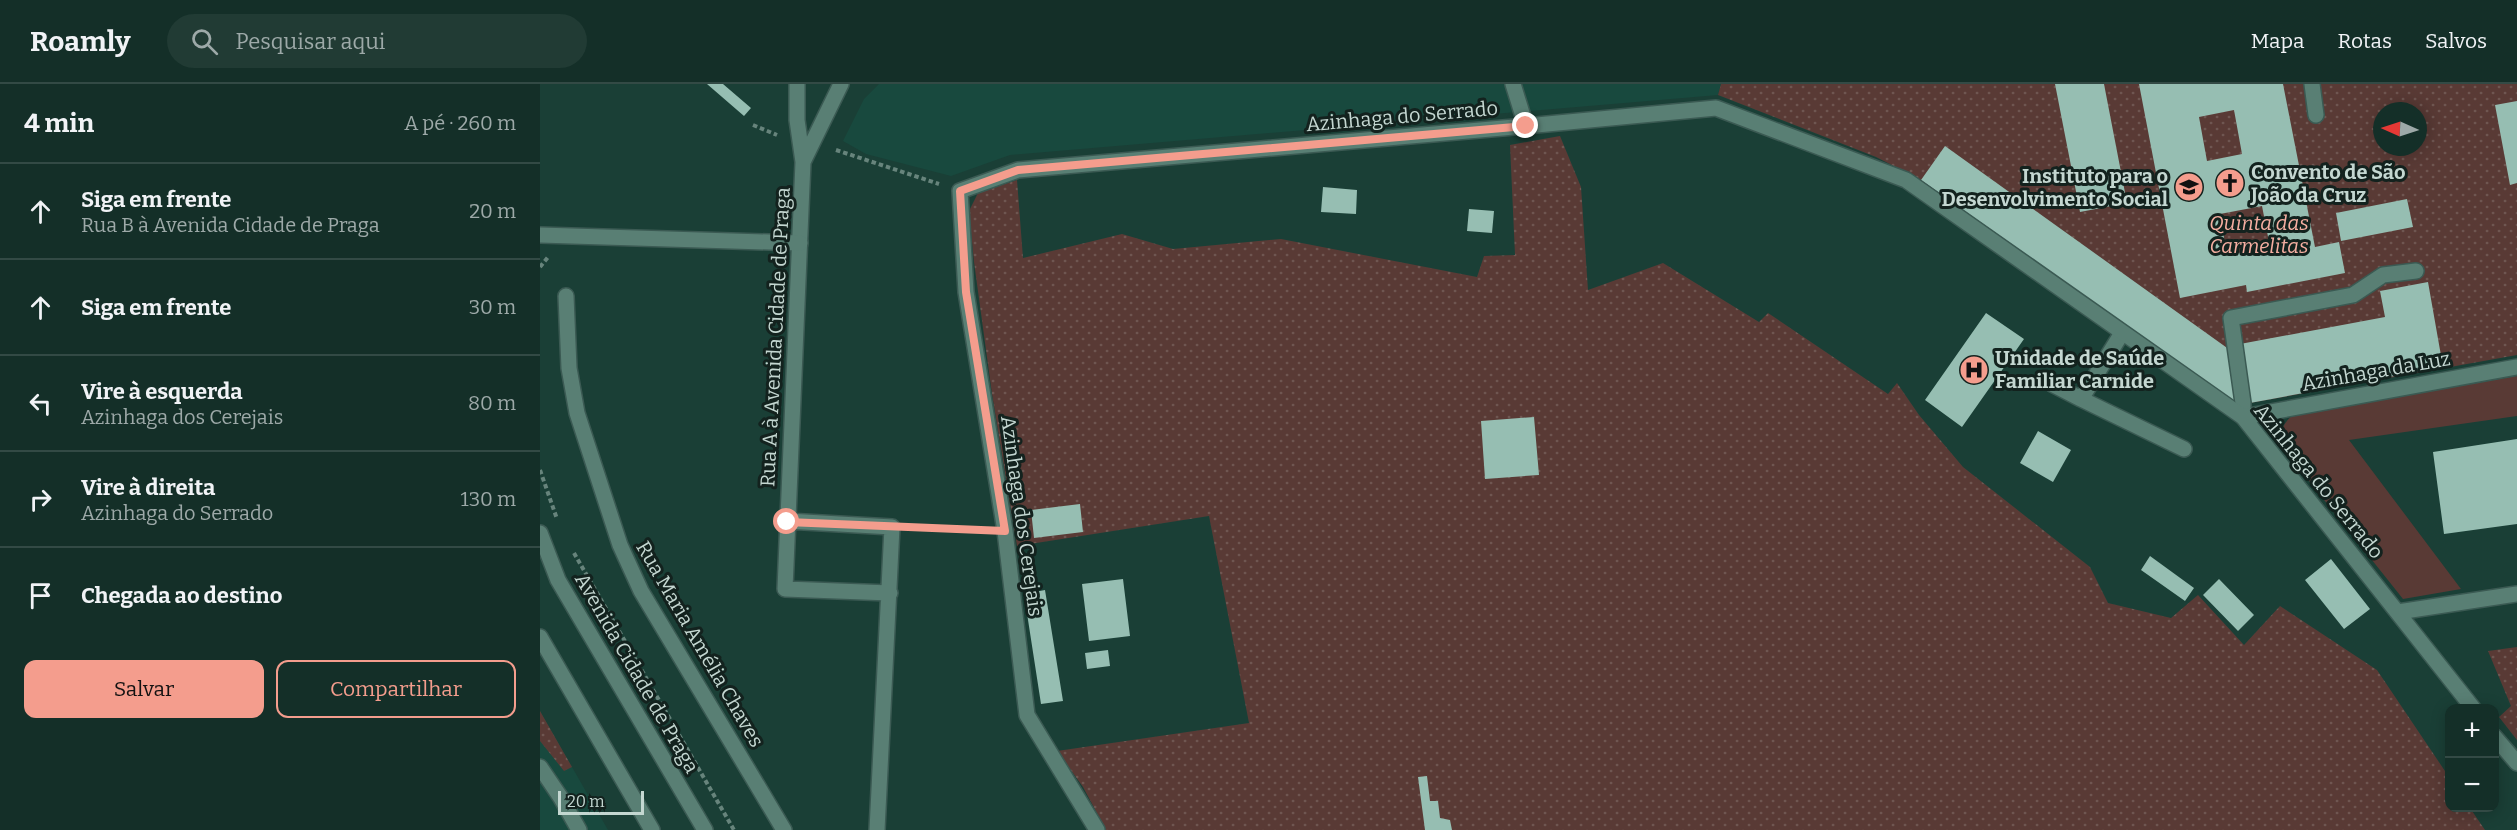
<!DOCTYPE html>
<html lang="pt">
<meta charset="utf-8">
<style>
:root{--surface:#142f28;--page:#213b34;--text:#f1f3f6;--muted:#9da9a8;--line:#334a45;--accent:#f49d8d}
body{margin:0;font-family:Bitter,serif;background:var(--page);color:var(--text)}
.controls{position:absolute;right:18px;bottom:18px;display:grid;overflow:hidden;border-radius:12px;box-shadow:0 3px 15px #0003}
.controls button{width:54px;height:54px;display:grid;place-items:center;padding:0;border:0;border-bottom:2px solid var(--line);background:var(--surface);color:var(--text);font:30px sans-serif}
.compass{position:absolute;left:1833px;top:18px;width:54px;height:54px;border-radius:50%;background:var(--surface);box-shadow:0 3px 15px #0003;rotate:273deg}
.scale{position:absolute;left:18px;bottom:15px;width:86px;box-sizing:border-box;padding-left:6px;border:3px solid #c4d7d1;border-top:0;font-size:16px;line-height:21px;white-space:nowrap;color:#c4d7d1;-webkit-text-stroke:4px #13221e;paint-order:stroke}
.stop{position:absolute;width:18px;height:18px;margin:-14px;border:4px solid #f49d8d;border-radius:50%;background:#fff}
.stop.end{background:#f49d8d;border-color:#fff;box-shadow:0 2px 6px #0008}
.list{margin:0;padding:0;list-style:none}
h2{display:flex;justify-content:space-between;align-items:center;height:78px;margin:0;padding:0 24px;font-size:26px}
h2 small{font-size:20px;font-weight:400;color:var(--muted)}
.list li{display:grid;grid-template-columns:39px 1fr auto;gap:18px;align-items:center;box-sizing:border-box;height:96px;padding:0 24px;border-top:2px solid var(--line)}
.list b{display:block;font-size:22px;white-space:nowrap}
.list p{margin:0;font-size:20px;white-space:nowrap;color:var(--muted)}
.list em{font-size:20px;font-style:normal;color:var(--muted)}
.actions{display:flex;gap:12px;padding:18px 24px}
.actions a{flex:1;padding:14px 0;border:2px solid var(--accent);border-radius:12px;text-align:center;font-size:21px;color:var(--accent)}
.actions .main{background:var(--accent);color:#111}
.icon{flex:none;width:33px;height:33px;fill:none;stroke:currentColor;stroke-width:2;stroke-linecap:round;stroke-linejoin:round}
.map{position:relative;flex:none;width:1977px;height:746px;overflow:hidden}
header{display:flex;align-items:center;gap:36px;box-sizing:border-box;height:84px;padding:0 30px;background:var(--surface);border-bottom:2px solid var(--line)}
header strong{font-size:28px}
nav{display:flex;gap:33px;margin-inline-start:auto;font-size:21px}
.search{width:420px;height:54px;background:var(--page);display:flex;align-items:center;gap:15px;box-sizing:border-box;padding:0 21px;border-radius:33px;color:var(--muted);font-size:22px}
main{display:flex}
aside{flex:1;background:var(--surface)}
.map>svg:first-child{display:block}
.built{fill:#18493e}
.grass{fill:url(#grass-dots);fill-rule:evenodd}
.garden{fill:#593a35}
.building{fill:#96beb2;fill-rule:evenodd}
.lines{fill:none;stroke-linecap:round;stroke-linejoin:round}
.service-casing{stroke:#3b5a53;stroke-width:18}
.minor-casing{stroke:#3b5a53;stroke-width:18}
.secondary-casing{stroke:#3b5a53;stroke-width:18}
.path{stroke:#67847c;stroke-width:4;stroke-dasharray:4.5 3;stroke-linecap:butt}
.service{stroke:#597f74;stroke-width:15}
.minor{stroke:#597f74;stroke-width:15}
.secondary{stroke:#597f74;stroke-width:15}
.route{stroke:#f49d8d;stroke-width:8}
.labels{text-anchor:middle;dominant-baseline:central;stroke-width:6;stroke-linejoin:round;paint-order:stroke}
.street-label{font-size:20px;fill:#c4d7d1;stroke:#13221e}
.poi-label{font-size:20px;font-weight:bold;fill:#c4d7d1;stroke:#13221e;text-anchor:start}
.park-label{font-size:20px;font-style:italic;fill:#f6afa2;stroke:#13221e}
</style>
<header>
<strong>Roamly</strong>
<div class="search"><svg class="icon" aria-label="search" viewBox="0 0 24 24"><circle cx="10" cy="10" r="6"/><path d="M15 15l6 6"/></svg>Pesquisar aqui</div>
<nav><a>Mapa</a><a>Rotas</a><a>Salvos</a></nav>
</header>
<main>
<aside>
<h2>4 min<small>A pé · 260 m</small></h2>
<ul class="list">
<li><svg class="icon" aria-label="ahead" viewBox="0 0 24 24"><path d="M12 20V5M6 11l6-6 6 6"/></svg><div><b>Siga em frente</b><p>Rua B à Avenida Cidade de Praga</p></div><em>20 m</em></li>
<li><svg class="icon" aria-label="ahead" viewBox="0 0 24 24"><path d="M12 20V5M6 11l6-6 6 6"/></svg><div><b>Siga em frente</b></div><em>30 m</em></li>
<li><svg class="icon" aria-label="left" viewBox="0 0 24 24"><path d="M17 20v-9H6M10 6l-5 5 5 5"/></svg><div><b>Vire à esquerda</b><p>Azinhaga dos Cerejais</p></div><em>80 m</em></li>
<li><svg class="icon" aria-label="right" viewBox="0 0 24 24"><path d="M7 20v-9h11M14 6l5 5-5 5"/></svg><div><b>Vire à direita</b><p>Azinhaga do Serrado</p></div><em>130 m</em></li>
<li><svg class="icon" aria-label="arrive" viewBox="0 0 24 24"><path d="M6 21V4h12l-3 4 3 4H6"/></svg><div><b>Chegada ao destino</b></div></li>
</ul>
<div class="actions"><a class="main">Salvar</a><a>Compartilhar</a></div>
</aside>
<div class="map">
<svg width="1977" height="746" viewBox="0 0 1977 746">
<defs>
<pattern id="grass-dots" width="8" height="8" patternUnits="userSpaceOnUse" patternTransform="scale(1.5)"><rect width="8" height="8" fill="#593a35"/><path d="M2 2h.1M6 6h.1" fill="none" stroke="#6f5651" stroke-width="1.8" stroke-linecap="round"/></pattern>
</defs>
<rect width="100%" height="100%" fill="#1a3f36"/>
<path class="built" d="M339,0H1181L1178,11L470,71L411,92L326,70L303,57L324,15Z
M0,627L68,746H0Z"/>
<path class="grass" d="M1181,0H1977V271L1710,319L1381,96L1336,73L1178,11ZM1842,27H1878V63H1842Z
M1020,52L1041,103L1048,206L1123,179L1219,238L1228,229L1348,310L1357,299L1379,331L1423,383L1550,483L1568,519L1631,534L1658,511L1704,561L1740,522L1837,586L1909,693L1910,724H1930L1945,746H566L543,703L517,667L709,639L669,432L477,462L452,310L434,178L429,127L438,109L477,96L483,174L582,150L633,165L741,155L937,193L944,172L975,171L970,61Z
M1977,563V656L1959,633L1971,622L1948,567Z
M0,627L32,683L24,687L0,657Z"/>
<path class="garden" d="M1977,292V332L1809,356L1921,505L1863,515L1742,363C1739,349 1742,340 1753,331Z"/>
<path class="building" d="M167,0H183L211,24L204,32Z
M1515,0H1564L1587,119L1540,128Z
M1599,0H1743L1775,163L1799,158L1805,189L1707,208L1706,201L1640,214ZM1694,26L1702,70L1667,77L1659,33ZM1722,122L1730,163L1687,171L1680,130Z
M1977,17V99L1970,101L1955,21Z
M1405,62L1690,266L1696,319L1381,96Z
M783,103L817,106L816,130L781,128Z
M1867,115L1873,143L1801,157L1796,129Z
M929,125L954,127L952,149L927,147Z
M1888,198L1903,283L1710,319L1700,260L1845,233L1840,207Z
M1446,229L1484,255L1422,343L1385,316Z
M994,333L999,391L945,395L941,337Z
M1498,347L1531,366L1513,398L1480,379Z
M1977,355V440L1904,450L1893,368Z
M540,420L543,448L494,454L491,426Z
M1610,472L1654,504L1645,517L1601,486Z
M1791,475L1830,525L1804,545L1765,496Z
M583,495L590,552L549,557L542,500Z
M1679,495L1714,531L1698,547L1663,511Z
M505,506L523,617L501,620L484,510Z
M568,566L570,582L547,585L545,569Z
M887,692L890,717H898L900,734L910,736L912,746H885L878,693Z"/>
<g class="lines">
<g class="service-casing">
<path id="service" d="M973,0L986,42
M1772,0L1776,31
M1582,249L1541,315L1644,365
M1512,300L1541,315
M1703,333V319L1691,234L1813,211L1843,191L1876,187
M0,683L21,714L39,746"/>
</g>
<g class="minor-casing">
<path id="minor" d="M257,0V36L263,78L245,505L350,509
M263,78L301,0
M26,212L29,284L37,329L80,461L101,507L244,746
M1703,333L1977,283
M247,437L352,443L337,746
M1858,528L1977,510
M1954,652L1977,679
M557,746L487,631L465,447L426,208L420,107L478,86L986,42L1176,24L1366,96L1703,333L1933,624"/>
</g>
<g class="secondary-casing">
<path id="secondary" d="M0,151L260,159
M0,449L18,496L165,746
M0,553L112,746"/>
</g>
<path class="path" d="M213,41L237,51
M296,66L399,100
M0,183L8,173
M0,386L17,435
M374,444L444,447
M34,469L194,746"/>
<use href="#service" class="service"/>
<use href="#minor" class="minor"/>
<use href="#secondary" class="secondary"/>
</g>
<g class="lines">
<path class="route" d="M247,438L465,447L426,208L420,107L478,86L986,42"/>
</g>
<defs>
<g id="church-disc" transform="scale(1.5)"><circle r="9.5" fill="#f49d8d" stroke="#13221e"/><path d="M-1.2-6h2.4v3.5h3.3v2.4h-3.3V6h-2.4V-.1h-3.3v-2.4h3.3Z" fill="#111"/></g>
<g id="school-disc" transform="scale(1.5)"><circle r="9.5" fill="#f49d8d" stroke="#13221e"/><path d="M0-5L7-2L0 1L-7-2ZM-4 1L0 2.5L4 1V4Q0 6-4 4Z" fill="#111"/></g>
<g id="hospital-disc" transform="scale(1.5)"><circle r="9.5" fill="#f49d8d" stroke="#13221e"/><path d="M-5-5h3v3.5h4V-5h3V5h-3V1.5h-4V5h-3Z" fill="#111"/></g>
</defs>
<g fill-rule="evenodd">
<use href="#church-disc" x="1690" y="99"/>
<use href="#school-disc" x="1649" y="103"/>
<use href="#hospital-disc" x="1434" y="286"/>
</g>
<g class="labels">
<g class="street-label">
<text transform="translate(862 32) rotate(-5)">Azinhaga do Serrado</text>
<text transform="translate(235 253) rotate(-87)">Rua A à Avenida Cidade de Praga</text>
<text transform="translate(1836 287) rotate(-10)">Azinhaga da Luz</text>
<text transform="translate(1779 397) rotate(51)">Azinhaga do Serrado</text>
<text transform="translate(482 432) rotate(82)">Azinhaga dos Cerejais</text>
<text transform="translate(160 560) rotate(60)">Rua Maria Amélia Chaves</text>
<text transform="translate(97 589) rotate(60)">Avenida Cidade de Praga</text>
</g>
<g class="poi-label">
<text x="1711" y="88">Convento de São<tspan x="1711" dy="23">João da Cruz</tspan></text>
<text x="1628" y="92" text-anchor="end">Instituto para o<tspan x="1628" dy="23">Desenvolvimento Social</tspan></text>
<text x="1455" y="274">Unidade de Saúde<tspan x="1455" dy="23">Familiar Carnide</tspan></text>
</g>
<g class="park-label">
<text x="1719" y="139">Quinta das<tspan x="1719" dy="23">Carmelitas</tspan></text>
</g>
</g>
</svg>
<div class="controls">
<button>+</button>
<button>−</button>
</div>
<svg class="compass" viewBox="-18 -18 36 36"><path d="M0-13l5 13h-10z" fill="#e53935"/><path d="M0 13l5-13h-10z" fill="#9da9a8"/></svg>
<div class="scale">20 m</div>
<div class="stop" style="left:247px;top:438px"></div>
<div class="stop end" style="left:986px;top:42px"></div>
</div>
</main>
